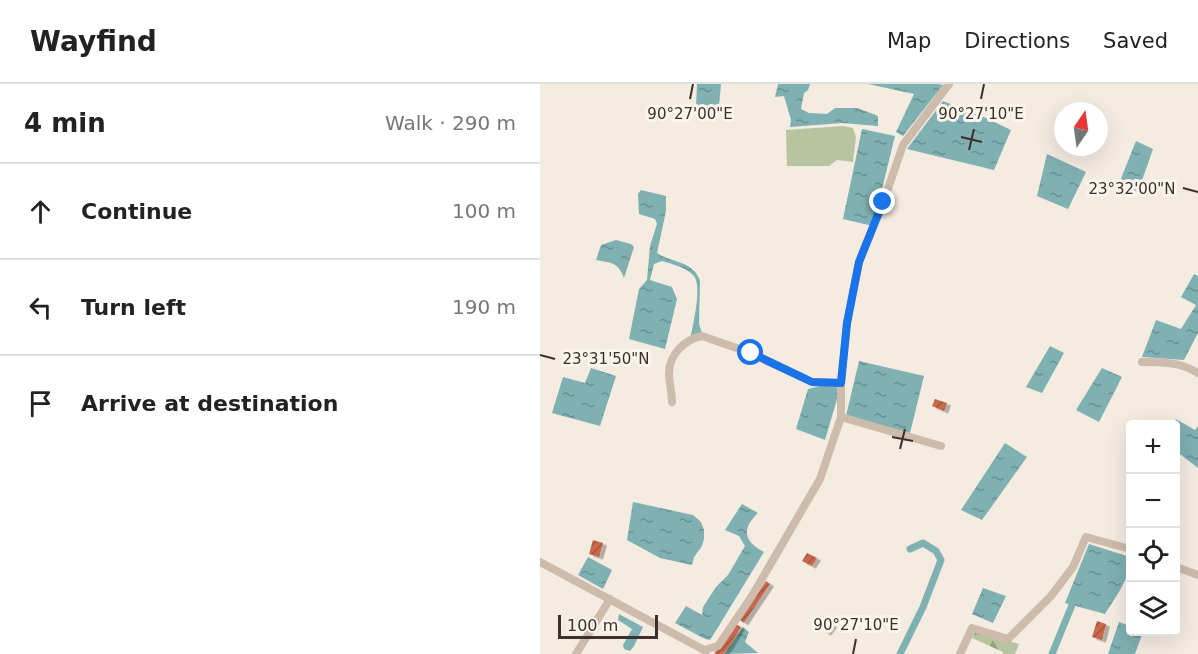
<!DOCTYPE html>
<meta charset="utf-8">
<style>
:root{--surface:#fff;--page:#f6f6f6;--text:#222;--muted:#767676;--line:#e0e0e0}
body{margin:0;font-family:"DejaVu Sans",sans-serif;background:var(--page);color:var(--text)}
.controls{position:absolute;right:18px;bottom:18px;display:grid;overflow:hidden;border-radius:6px;box-shadow:0 6px 24px #0002}
.controls button{width:54px;height:54px;display:grid;place-items:center;padding:0;border:0;border-bottom:2px solid var(--line);background:var(--surface);color:var(--text);font:30px sans-serif}
.compass{position:absolute;left:514px;top:18px;width:54px;height:54px;border-radius:50%;background:var(--surface);box-shadow:0 6px 24px #0002;rotate:13deg}
.scale{position:absolute;left:18px;bottom:15px;width:100px;box-sizing:border-box;padding-left:6px;border:3px solid #3b302b;border-top:0;font-size:16px;line-height:21px;white-space:nowrap;color:#3b302b;-webkit-text-stroke:4px #fbf5ee;paint-order:stroke}
.stop{position:absolute;width:18px;height:18px;margin:-14px;border:4px solid #1a73e8;border-radius:50%;background:#fff}
.stop.end{background:#1a73e8;border-color:#fff;box-shadow:0 2px 6px #0008}
.list{margin:0;padding:0;list-style:none}
h2{display:flex;justify-content:space-between;align-items:center;height:78px;margin:0;padding:0 24px;font-size:26px}
h2 small{font-size:20px;font-weight:400;color:var(--muted)}
.list li{display:grid;grid-template-columns:39px 1fr auto;gap:18px;align-items:center;box-sizing:border-box;height:96px;padding:0 24px;border-top:2px solid var(--line)}
.list b{display:block;font-size:22px;white-space:nowrap}
.list em{font-size:20px;font-style:normal;color:var(--muted)}
.icon{flex:none;width:33px;height:33px;fill:none;stroke:currentColor;stroke-width:2;stroke-linecap:round;stroke-linejoin:round}
.map{position:relative;flex:none;width:658px;height:570px;overflow:hidden}
header{display:flex;align-items:center;gap:36px;box-sizing:border-box;height:84px;padding:0 30px;background:var(--surface);border-bottom:2px solid var(--line)}
header strong{font-size:28px}
nav{display:flex;gap:33px;margin-inline-start:auto;font-size:21px}
main{display:flex}
aside{flex:1;background:var(--surface)}
.map>svg:first-child{display:block}
.green{fill:#b8c4a0}
.forest{fill:url(#forest-firs)}
.water{fill:url(#water-ripples)}
.lines{fill:none;stroke-linecap:round;stroke-linejoin:round}
.canal{stroke:#7fb0b2;stroke-width:7}
.building{fill:url(#building-hatch);filter:url(#shadow)}
.minor{stroke:#cdbbac;stroke-width:8}
.route{stroke:#1a73e8;stroke-width:8}
.ticks{fill:none;stroke:#3b302b;stroke-width:2}
.ticks-label{font-size:15px;text-anchor:middle;fill:#3b302b;stroke:#fbf5ee;stroke-width:6;stroke-linejoin:round;paint-order:stroke}
</style>
<header>
<strong>Wayfind</strong>
<nav><a>Map</a><a>Directions</a><a>Saved</a></nav>
</header>
<main>
<aside>
<h2>4 min<small>Walk · 290 m</small></h2>
<ul class="list">
<li><svg class="icon" aria-label="ahead" viewBox="0 0 24 24"><path d="M12 20V5M6 11l6-6 6 6"/></svg><div><b>Continue</b></div><em>100 m</em></li>
<li><svg class="icon" aria-label="left" viewBox="0 0 24 24"><path d="M17 20v-9H6M10 6l-5 5 5 5"/></svg><div><b>Turn left</b></div><em>190 m</em></li>
<li><svg class="icon" aria-label="arrive" viewBox="0 0 24 24"><path d="M6 21V4h12l-3 4 3 4H6"/></svg><div><b>Arrive at destination</b></div></li>
</ul>
</aside>
<div class="map">
<svg width="658" height="570" viewBox="0 0 658 570">
<defs>
<pattern id="forest-firs" width="22" height="20" patternUnits="userSpaceOnUse" patternTransform="scale(1.5)"><rect width="22" height="20" fill="#b8c4a0"/><path d="M5 1l3.5 6h-7zM16 11l3.5 6h-7z" fill="#97a083"/></pattern>
<pattern id="water-ripples" width="26" height="14" patternUnits="userSpaceOnUse" patternTransform="scale(1.5)"><rect width="26" height="14" fill="#7fb0b2"/><path d="M2 4q2-2 4 0t4 0M15 11q2-2 4 0t4 0" fill="none" stroke="#699091"/></pattern>
<pattern id="building-hatch" width="6" height="6" patternUnits="userSpaceOnUse" patternTransform="scale(1.5)"><rect width="6" height="6" fill="#c8694b"/><path d="M-1 1l2-2M0 6l6-6M5 7l2-2" fill="none" stroke="#a4573f"/></pattern>
<filter id="shadow"><feDropShadow dx="4" dy="2.5" stdDeviation="0" flood-color="#0004"/></filter>
</defs>
<rect width="100%" height="100%" fill="#f4ebe1"/>
<path class="green" d="M303,42L313,44L316,53L313,78L297,76L289,82H247L246,46Z"/>
<path class="forest" d="M435,547L479,560L475,570H463V568L432,554Z"/>
<path class="water" d="M157,0H181L179,21L156,22Z
M238,0H270L268,6L264,9L261,25L269,29L287,30L295,24H317L336,31L338,33V42L302,39L250,43L251,36L244,12L235,13Z
M328,0H398L403,1L363,52L356,48L374,10Z
M403,17L446,34L471,46L454,86L367,65Z
M322,45L355,52L333,142L303,135Z
M596,57L613,65L599,105L584,112L576,107Z
M507,70L546,88L528,125L497,112Z
M101,106L126,112V127L117,169C132,179 154,177 160,197L159,240L162,249L151,252C153,239 163,200 153,191C145,183 132,180 122,177L114,180L110,196L132,203L137,215L125,265L89,255L99,205L107,196L110,162L117,140L115,135L99,130L98,110Z
M76,156L91,160L94,163L84,194C78,178 72,179 56,176L61,161Z
M654,190L658,192V249L644,276L602,273L616,236L641,245L656,221L641,213Z
M510,262L524,269L502,309L486,303Z
M319,277L384,292L370,349L306,332Z
M51,284L76,292L60,342L12,329L23,293L45,299Z
M562,284L582,293L559,338L536,326Z
M280,302H294L300,305L285,356L256,345L268,305Z
M636,335L655,346L658,342V384L636,367V340H633Z
M465,359L487,373L442,436L421,426Z
M93,418L153,431L161,438L164,446V455L162,462L154,473L152,481L120,474L87,456Z
M202,420L218,429C201,445 204,458 224,468L172,553L170,556L165,555L135,539L146,522L162,531L163,523L176,503L188,491L205,462L199,452L185,446Z
M549,460L590,473C591,494 576,512 565,530L525,519Z
M48,473L72,486L63,505L38,491Z
M443,504L466,512L453,539L432,530Z
M79,530L103,543L94,562L90,567L84,565L83,561L92,545L78,536Z
M579,538L590,542V548H603L595,570H568Z
M203,543L209,548L205,558L218,569L184,570Z"/>
<g class="lines">
<path class="canal" d="M360,570L383,523L401,476L396,467L383,459L370,465
M512,570L532,521"/>
</g>
<path class="building" d="M395,315L407,319L404,327L392,322Z
M53,456L63,459L59,473L49,470Z
M267,469L277,474L272,482L262,477Z
M226,497L230,500L204,539L200,536Z
M285,535L293,541L287,549L279,544Z
M557,537L566,540L562,556L552,553Z
M196,540L201,543L189,563L183,570H176L174,569L179,564Z"/>
<g class="lines">
<path class="minor" d="M602,278C623,278 640,278 658,289
M132,318C132,308 129,298 129,289C129,271 145,255 162,252L211,269L272,298L301,299
M301,333L401,362
M0,478L166,567
M636,483L658,491
M164,566L178,562L212,512L280,395L301,333V299L307,239L319,178L343,119L363,61L409,0
M36,570L70,515
M420,570L432,544L468,555L511,512L533,483L546,453L590,465"/>
</g>
<g class="lines">
<path class="route" d="M211,269L272,298L301,299L307,239L319,178L343,118"/>
</g>
<path class="ticks" d="M150,15L153,0M441,15L444,0M421,53L442,58M429,66L434,45M643,104L658,108M0,271L15,275M352,353L373,357M360,365L365,345M313,570L316,555"/>
<g class="ticks-label">
<text x="150" y="35">90°27'00"E</text>
<text x="441" y="35">90°27'10"E</text>
<text x="592" y="110">23°32'00"N</text>
<text x="66" y="280">23°31'50"N</text>
<text x="316" y="546">90°27'10"E</text>
</g>
</svg>
<div class="controls">
<button>+</button>
<button>−</button>
<button><svg class="icon" aria-label="locate" viewBox="0 0 24 24"><circle cx="12" cy="12" r="6"/><path d="M12 2v4M12 18v4M2 12h4M18 12h4"/></svg></button>
<button><svg class="icon" aria-label="layers" viewBox="0 0 24 24"><path d="M12 4l9 5-9 5-9-5zM3 14l9 5 9-5"/></svg></button>
</div>
<svg class="compass" viewBox="-18 -18 36 36"><path d="M0-13l5 13h-10z" fill="#e53935"/><path d="M0 13l5-13h-10z" fill="#767676"/></svg>
<div class="scale">100 m</div>
<div class="stop" style="left:211px;top:269px"></div>
<div class="stop end" style="left:343px;top:118px"></div>
</div>
</main>
